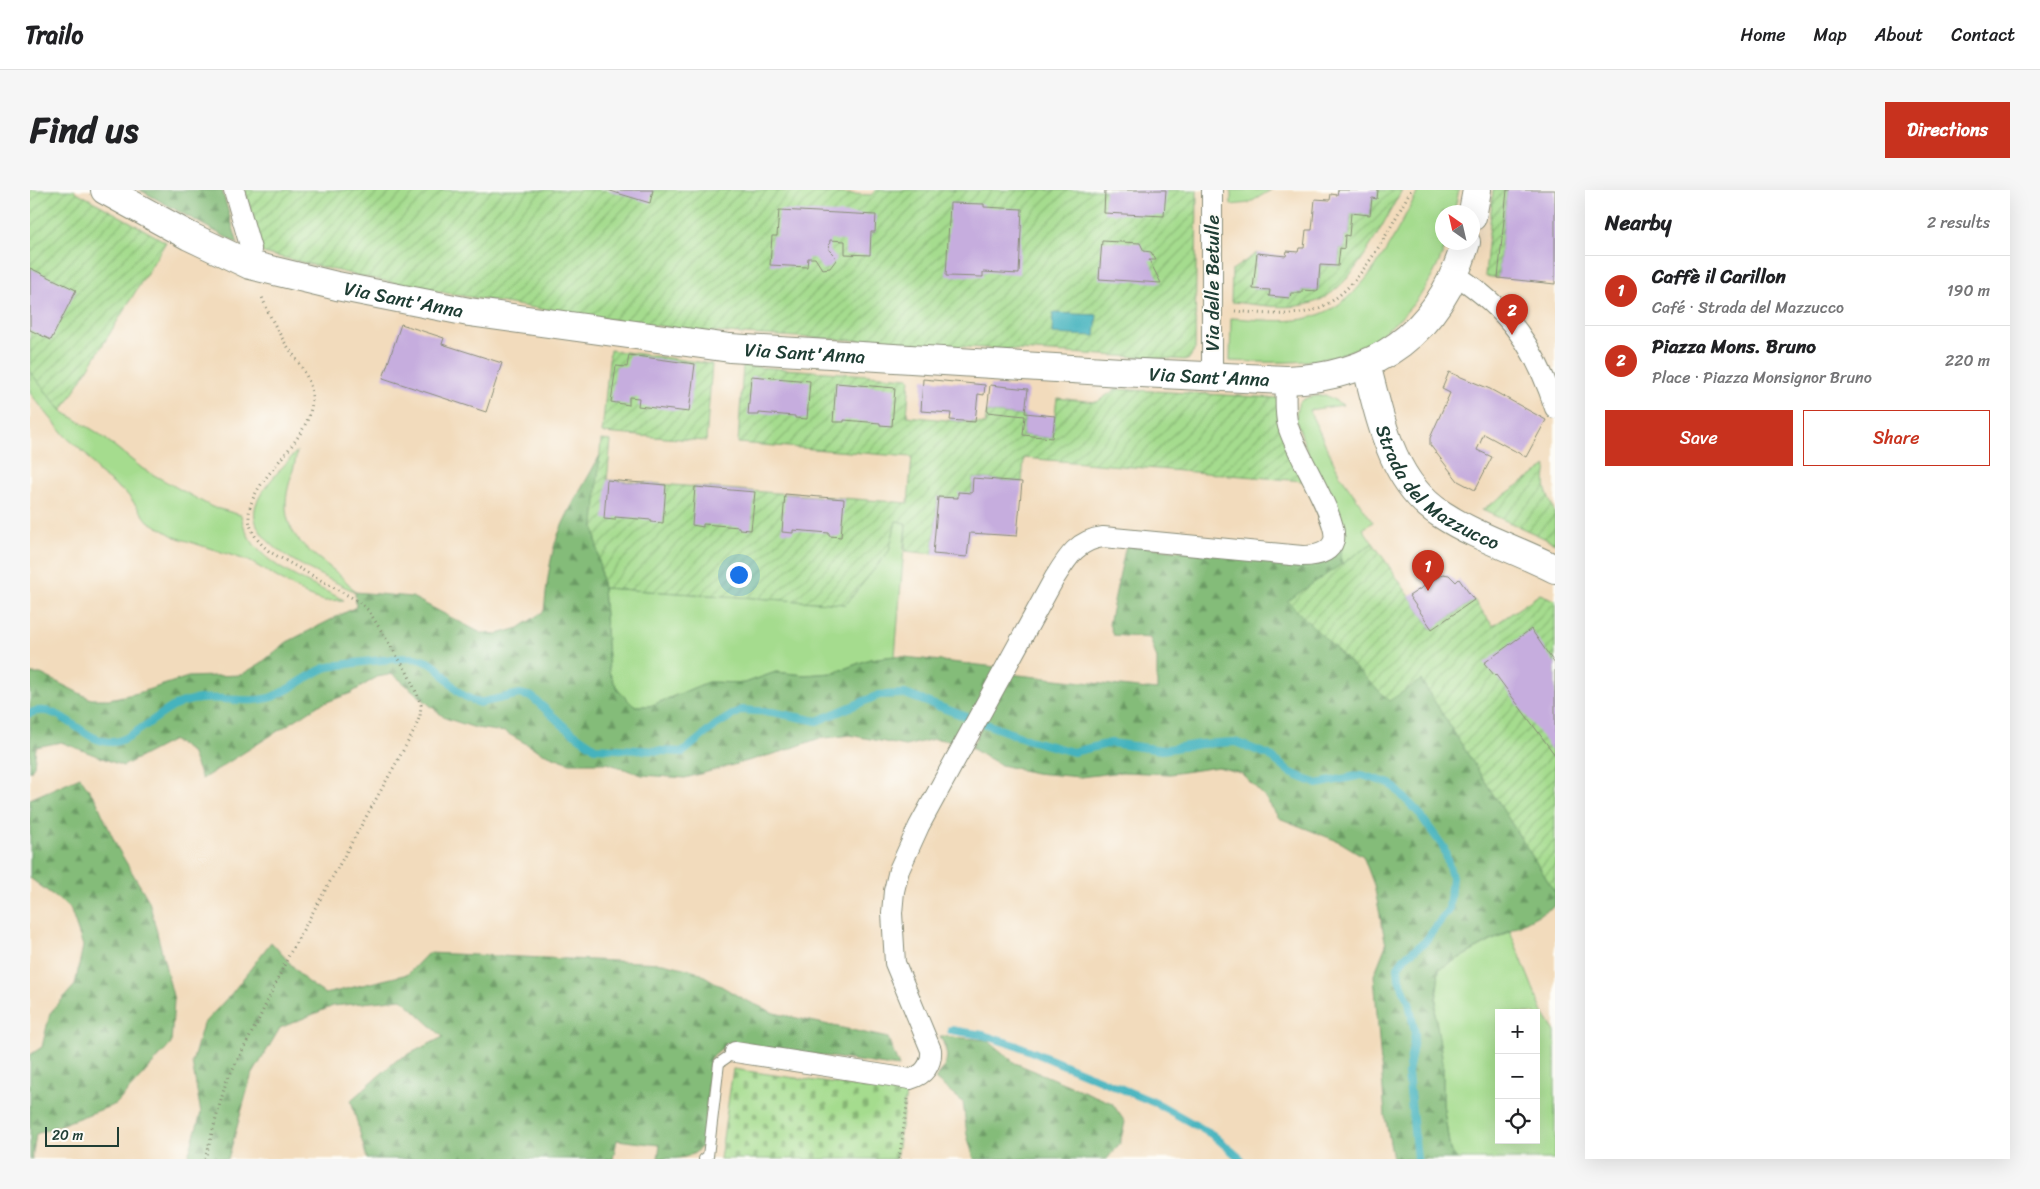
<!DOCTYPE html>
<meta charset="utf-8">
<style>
:root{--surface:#fff;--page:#f6f6f6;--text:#202124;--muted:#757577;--line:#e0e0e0;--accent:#c8321e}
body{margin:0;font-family:Sriracha,sans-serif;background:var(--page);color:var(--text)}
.controls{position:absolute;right:15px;bottom:15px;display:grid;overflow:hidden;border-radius:0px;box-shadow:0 5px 20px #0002}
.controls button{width:45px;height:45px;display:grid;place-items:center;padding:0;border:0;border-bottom:1px solid var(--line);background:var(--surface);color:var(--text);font:25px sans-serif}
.compass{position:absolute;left:1405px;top:15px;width:45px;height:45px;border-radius:50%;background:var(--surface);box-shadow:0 5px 20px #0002;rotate:326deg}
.scale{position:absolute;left:15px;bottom:12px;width:74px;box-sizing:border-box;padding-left:5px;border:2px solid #1f3d34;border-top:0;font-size:14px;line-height:18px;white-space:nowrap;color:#1f3d34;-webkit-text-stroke:4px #fdfcf7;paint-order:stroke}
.you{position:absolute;left:708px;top:384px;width:18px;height:18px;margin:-12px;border:4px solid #fff;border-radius:50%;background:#1a73e8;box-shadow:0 0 0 8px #1a73e833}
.badge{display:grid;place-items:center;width:32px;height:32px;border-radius:50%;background:var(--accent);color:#fff;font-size:16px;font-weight:700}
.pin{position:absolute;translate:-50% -41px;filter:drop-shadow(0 1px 2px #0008)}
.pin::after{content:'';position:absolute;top:26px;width:18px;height:15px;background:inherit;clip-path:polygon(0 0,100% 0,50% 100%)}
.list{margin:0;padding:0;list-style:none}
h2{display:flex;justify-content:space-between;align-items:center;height:65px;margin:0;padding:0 20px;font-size:21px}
h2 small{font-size:16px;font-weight:400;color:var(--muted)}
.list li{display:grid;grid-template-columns:32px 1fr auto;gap:15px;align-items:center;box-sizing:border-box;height:70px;padding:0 20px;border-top:1px solid var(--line)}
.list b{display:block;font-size:19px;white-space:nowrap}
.list p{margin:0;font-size:16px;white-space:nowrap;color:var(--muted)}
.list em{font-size:16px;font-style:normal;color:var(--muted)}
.actions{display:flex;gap:10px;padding:15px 20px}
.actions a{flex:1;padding:11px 0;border:1px solid var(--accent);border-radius:0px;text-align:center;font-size:18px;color:var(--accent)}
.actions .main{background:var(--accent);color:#fff}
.icon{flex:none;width:28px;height:28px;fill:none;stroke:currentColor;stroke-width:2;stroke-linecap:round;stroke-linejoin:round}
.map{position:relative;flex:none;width:1525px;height:969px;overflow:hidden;border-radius:0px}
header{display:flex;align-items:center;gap:30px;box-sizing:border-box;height:70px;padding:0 25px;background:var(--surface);border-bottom:1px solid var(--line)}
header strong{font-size:24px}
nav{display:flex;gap:28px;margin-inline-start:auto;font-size:18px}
.intro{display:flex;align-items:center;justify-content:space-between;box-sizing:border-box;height:120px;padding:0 30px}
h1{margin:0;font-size:35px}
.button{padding:12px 22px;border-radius:0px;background:var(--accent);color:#fff;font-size:18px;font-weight:700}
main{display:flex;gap:30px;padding:0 30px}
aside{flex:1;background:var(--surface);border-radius:0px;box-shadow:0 5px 20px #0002}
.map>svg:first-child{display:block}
.green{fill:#a5dc8e;stroke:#628c61;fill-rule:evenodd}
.forest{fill:url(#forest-firs);stroke:#527c56}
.cemetery{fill:url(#cemetery-stones);stroke:#628c61}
.garden{fill:url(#garden-furrows);stroke:#628c61}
.water{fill:#44b3be;stroke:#327879}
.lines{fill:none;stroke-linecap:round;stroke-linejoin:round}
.stream{stroke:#44b3be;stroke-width:8}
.building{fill:#c6adde}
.lane-casing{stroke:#888c78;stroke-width:12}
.street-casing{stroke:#888c78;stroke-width:22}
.secondary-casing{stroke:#888c78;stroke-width:30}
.path{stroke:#888c78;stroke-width:3;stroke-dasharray:1 4;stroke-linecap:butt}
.lane{stroke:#fff;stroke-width:10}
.street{stroke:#fff;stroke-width:20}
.secondary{stroke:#fff;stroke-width:28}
.labels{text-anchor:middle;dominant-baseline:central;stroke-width:4;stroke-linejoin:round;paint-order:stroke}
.street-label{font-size:19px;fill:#1f3d34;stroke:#fdfcf7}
</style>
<header>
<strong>Trailo</strong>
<nav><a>Home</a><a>Map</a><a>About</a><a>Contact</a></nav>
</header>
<div class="intro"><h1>Find us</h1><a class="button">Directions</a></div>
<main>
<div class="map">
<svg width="1525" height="969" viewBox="0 0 1525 969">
<defs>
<pattern id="forest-firs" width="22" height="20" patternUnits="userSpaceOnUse" patternTransform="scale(1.25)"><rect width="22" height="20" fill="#84bc79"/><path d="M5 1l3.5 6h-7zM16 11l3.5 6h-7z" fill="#6b9a64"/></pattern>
<pattern id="cemetery-stones" width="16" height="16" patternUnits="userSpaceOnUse" patternTransform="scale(1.25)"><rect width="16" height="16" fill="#a5dc8e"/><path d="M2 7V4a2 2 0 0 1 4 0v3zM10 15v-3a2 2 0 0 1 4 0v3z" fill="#86b475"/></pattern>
<pattern id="garden-furrows" width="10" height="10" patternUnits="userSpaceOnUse" patternTransform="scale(1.25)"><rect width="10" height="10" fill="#a5dc8e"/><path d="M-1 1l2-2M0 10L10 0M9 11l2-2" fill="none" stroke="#86b475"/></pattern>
</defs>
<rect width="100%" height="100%" fill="#fdfcf7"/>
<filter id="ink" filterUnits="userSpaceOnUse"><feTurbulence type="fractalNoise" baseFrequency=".02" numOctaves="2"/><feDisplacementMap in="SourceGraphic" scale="10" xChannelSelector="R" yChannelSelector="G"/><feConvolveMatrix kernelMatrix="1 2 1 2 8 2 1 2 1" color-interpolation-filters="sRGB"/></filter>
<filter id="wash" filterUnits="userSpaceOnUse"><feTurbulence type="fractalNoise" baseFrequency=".0096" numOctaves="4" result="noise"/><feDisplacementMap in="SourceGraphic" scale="20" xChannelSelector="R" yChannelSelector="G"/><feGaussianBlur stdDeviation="1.12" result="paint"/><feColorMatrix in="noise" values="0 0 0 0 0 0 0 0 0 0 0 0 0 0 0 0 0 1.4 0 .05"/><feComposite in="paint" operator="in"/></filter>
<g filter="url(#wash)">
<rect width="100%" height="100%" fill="#f2dbbc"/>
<path class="green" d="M1201,0H1241L1219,13L1201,15Z
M1389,0H1429L1424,22H1412V52L1416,53C1399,110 1352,158 1292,169C1262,174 1231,172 1200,171L1201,128C1222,129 1244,132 1266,130C1332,124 1361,50 1389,0Z
M0,182L32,221L68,243L113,279L182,317L211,325C219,373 275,390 314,410L294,411L277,405L219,371L145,347L118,331L98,305L69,283L56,264L36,247L0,203Z
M1295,205L1313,215L1279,220L1310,285L1343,332L1333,339L1343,353L1311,375V355L1266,230C1266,206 1275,208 1295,205Z
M267,261C265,280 255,298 256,318C258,360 305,372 325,402C296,386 209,355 227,312C235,294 254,276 267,261Z
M866,331L876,333L865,466L840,469L803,483L775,485L746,482L715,493L678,492L620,516H604L588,500L579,482L573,398L816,414L859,361Z
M1480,741L1513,823L1525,842V969H1427L1420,960L1413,914V872L1405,824L1409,779ZM1469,823H1506V950H1469Z"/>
<path class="forest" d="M110,0H192L208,54Z
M570,265L564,336L573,398L579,482L588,500L604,516H620L678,492L715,493L746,482L775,485L803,483L840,469L865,466L967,477L927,551L904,549L875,556L820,545L787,549L751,562L655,588L612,585L577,573H540L513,563L475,542L446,538L415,528L363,484L347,487L321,503L289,515L172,589L161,562L143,550L93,576L31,552L6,557L4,576L0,582V484H11L61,509H79L108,503L158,487L211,485L231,473L257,452L326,417L325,402L382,407L451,443L468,444L489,438L514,421C517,396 519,369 528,345C539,317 556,292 570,265Z
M1096,355L1279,374L1311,355V375L1258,411L1391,490L1525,702V716L1409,779L1405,824L1413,872V914L1420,960L1427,969H1363L1355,926L1344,785L1356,755L1344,695L1333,666L1310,652L1249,628L1234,606L1211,583L1188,577L1140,584L1092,582L1050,587L1005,583L971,575L941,558L980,484L1127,500V469L1120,448L1083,445L1079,434Z
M50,587L66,610L87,657L119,711L144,810L141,854L86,914L6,944L2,969H0V865L12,857L20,823L45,795L53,756L40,718L0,688V609Z
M241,752L276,791L295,804L378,784L398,763L633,773L666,781L713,809L744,823L858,848L869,877L700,852L680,868L674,953C664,969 649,969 628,968L630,955L587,950L583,969H337L321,910L367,870L413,847L372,809L303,816L250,838L221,887L198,969H157L171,923L162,873L173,834L202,803Z
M910,846L957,850L985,873L1082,913L1095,932L1090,953L1077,969H944L937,945L933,912L905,889C919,873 920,866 910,846Z"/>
<path class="cemetery" d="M703,879L876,904L866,969H690Z"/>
<path class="garden" d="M0,0H43L136,52L32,221L0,182Z
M215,0H733L841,5L846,0H1167L1165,160L1158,170L665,141L528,122L421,104L329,86L233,63Z
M1348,0H1372C1352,34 1322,102 1282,113C1256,121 1227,114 1201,112L1202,80L1227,63L1224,99L1240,100L1239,105L1260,108L1261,103H1272V100L1288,101L1290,75L1308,76L1310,58L1314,59L1315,45L1319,46L1321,23L1340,25L1342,8H1347Z
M1463,0H1477L1468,88L1455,86Z
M580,160L682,174L676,251L572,243Z
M713,176L880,188L877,226L955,234L957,222L995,226L993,245L1022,248L1027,208L1067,212L1086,199L1247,208L1273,291L994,268L992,292L943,288L942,303L928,308L908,307L903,364L875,361L876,333L866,331L859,361L816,414L573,398L564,336L571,250L581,251L577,290L878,313L882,267L708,253Z
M1517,276C1513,300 1516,300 1524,321C1525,330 1525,344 1525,353L1452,320Z
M1343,353L1402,439L1444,410L1463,436L1510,404L1525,410V702L1391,490L1359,511L1257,411Z"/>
<path class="water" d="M1023,123L1067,125L1065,146L1022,144Z"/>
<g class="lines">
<path class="stream" d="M0,523C32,511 50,552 82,552C101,552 131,520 151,513C180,502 215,516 242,507C260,500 277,486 295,478C303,475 372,467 382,468C387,468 395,471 400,473C414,481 418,493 429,502C434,507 443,510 449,513L490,504L502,507L536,538L565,558L653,562L686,535L711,520L742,522L787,531L849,505L875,504L999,550L1043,562L1081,553L1132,560L1170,554L1205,552L1239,565L1261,583L1287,594L1332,585L1361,594L1388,622L1414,658L1422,687L1419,719L1394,753L1375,767L1368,777L1369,789L1379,812L1385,844L1378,883L1387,969
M921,840L953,845L991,857L1128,914L1183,945L1211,969"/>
</g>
<g id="blocks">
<path class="building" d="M577,0H623L620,13Z
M1075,0H1136L1134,26L1074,23Z
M1308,0H1348L1347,9L1342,8L1340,25L1321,23L1319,46L1315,45L1314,59L1310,58L1308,76L1290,75L1288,101L1272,100V103H1261L1260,108L1239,106L1240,100L1223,99L1227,63L1256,66L1257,61L1268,62L1269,58H1274L1276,40H1282L1285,9L1300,10L1301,4L1307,5Z
M1477,0H1525V94L1468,88Z
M920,13L954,14V17L992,19L989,84L953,82V87L916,86Z
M749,20L846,25L845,42H841L840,65L815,64V51L800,50L799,60L805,66L806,70L800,78L792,79L785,68H778L777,77L740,75L742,46H747Z
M1072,51L1110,53L1114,61L1121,62L1126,70H1119L1131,93L1069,89Z
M0,78L46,100L21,150L0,140Z
M371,134L414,148L412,154L472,173L456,222L353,188Z
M599,165L665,174L659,222L608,216L609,208L599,207V215L581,212L586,176L597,177Z
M1419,182L1460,199L1516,230L1496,267L1454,244L1447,260L1462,267L1445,300L1428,291L1400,255V248L1420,203L1412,199Z
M721,186L780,191L777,229L765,228V226L729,223V225H718Z
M893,189L955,195L954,205L948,204L945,232L920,230L921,223L891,221Z
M806,193L865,198L862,236L850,235V233L814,230V232H803Z
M960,195L998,199L995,223L1025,226L1022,248L993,245L995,226L957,222Z
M943,288L992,292L987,346L940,343L937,367L903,364L908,307L928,308V302L942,303Z
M577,290L636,295L633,333L621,332V330L585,327V330L574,329Z
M665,297L725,302L721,340L709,339V337L673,334V337L662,335Z
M755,304L814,309L811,347L799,346V343L763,340V343L752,342Z
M1413,384L1419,385L1426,392L1429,389L1444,410L1402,439L1379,406Z
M1501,439L1525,474V565L1466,485L1465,486L1454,473Z"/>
</g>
</g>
<g filter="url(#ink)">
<use href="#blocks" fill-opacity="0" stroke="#888c78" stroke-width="1"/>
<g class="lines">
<g class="lane-casing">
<path id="lane" d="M674,969L678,966L689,873L705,862"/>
</g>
<g class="street-casing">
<path id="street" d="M204,0L221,59L220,75
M1426,85C1479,120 1506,158 1525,218
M1182,187V0
M705,862L880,889C895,885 902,874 901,860L865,773L862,723L864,701L869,680L889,636L1024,389C1037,368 1047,350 1073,347L1272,366C1285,366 1300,364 1304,350C1309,329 1265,263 1258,236C1254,221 1256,205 1256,190"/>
</g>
<g class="secondary-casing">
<g id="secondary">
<path id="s1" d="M75,0L159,46L220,75L307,96L439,122L700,158L1091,182L1256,190C1348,187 1410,141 1436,52"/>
<path d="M1442,27L1447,0"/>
<path id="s2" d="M1336,174C1350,227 1361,292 1411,324C1446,347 1488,360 1525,379"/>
</g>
</g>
<path class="path" d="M1205,121C1229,123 1257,127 1281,121C1327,108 1359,39 1381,0
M175,969L196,892L229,829L259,765L384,541L390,526L391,515L387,504L377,482L338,420L328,411L240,362C174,308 285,265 282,206C281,185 263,166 252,148C244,134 236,119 231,104
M869,969L878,909"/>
<use href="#lane" class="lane"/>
<use href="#street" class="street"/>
<use href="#secondary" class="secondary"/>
</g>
</g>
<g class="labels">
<g class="street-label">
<text transform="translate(1182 93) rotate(-90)">Via delle Betulle</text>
<text stroke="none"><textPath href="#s1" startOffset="321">Via Sant'Anna</textPath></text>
<text stroke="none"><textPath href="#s1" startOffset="726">Via Sant'Anna</textPath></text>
<text stroke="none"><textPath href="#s1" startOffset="1131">Via Sant'Anna</textPath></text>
<text stroke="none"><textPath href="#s2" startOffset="150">Strada del Mazzucco</textPath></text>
</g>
</g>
</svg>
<div class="controls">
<button>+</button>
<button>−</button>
<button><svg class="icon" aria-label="locate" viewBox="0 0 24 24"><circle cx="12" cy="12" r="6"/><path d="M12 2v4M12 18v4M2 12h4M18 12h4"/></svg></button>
</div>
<svg class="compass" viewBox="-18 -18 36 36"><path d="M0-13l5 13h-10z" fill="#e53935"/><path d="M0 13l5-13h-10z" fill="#757577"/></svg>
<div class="scale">20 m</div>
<div class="you"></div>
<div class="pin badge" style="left:1398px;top:401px">1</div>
<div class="pin badge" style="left:1482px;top:145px">2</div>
</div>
<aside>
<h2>Nearby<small>2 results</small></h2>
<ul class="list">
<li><span class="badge">1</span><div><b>Caffè il Carillon</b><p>Café · Strada del Mazzucco</p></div><em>190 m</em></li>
<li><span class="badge">2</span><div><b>Piazza Mons. Bruno</b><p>Place · Piazza Monsignor Bruno</p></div><em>220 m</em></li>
</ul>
<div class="actions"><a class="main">Save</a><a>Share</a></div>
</aside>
</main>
